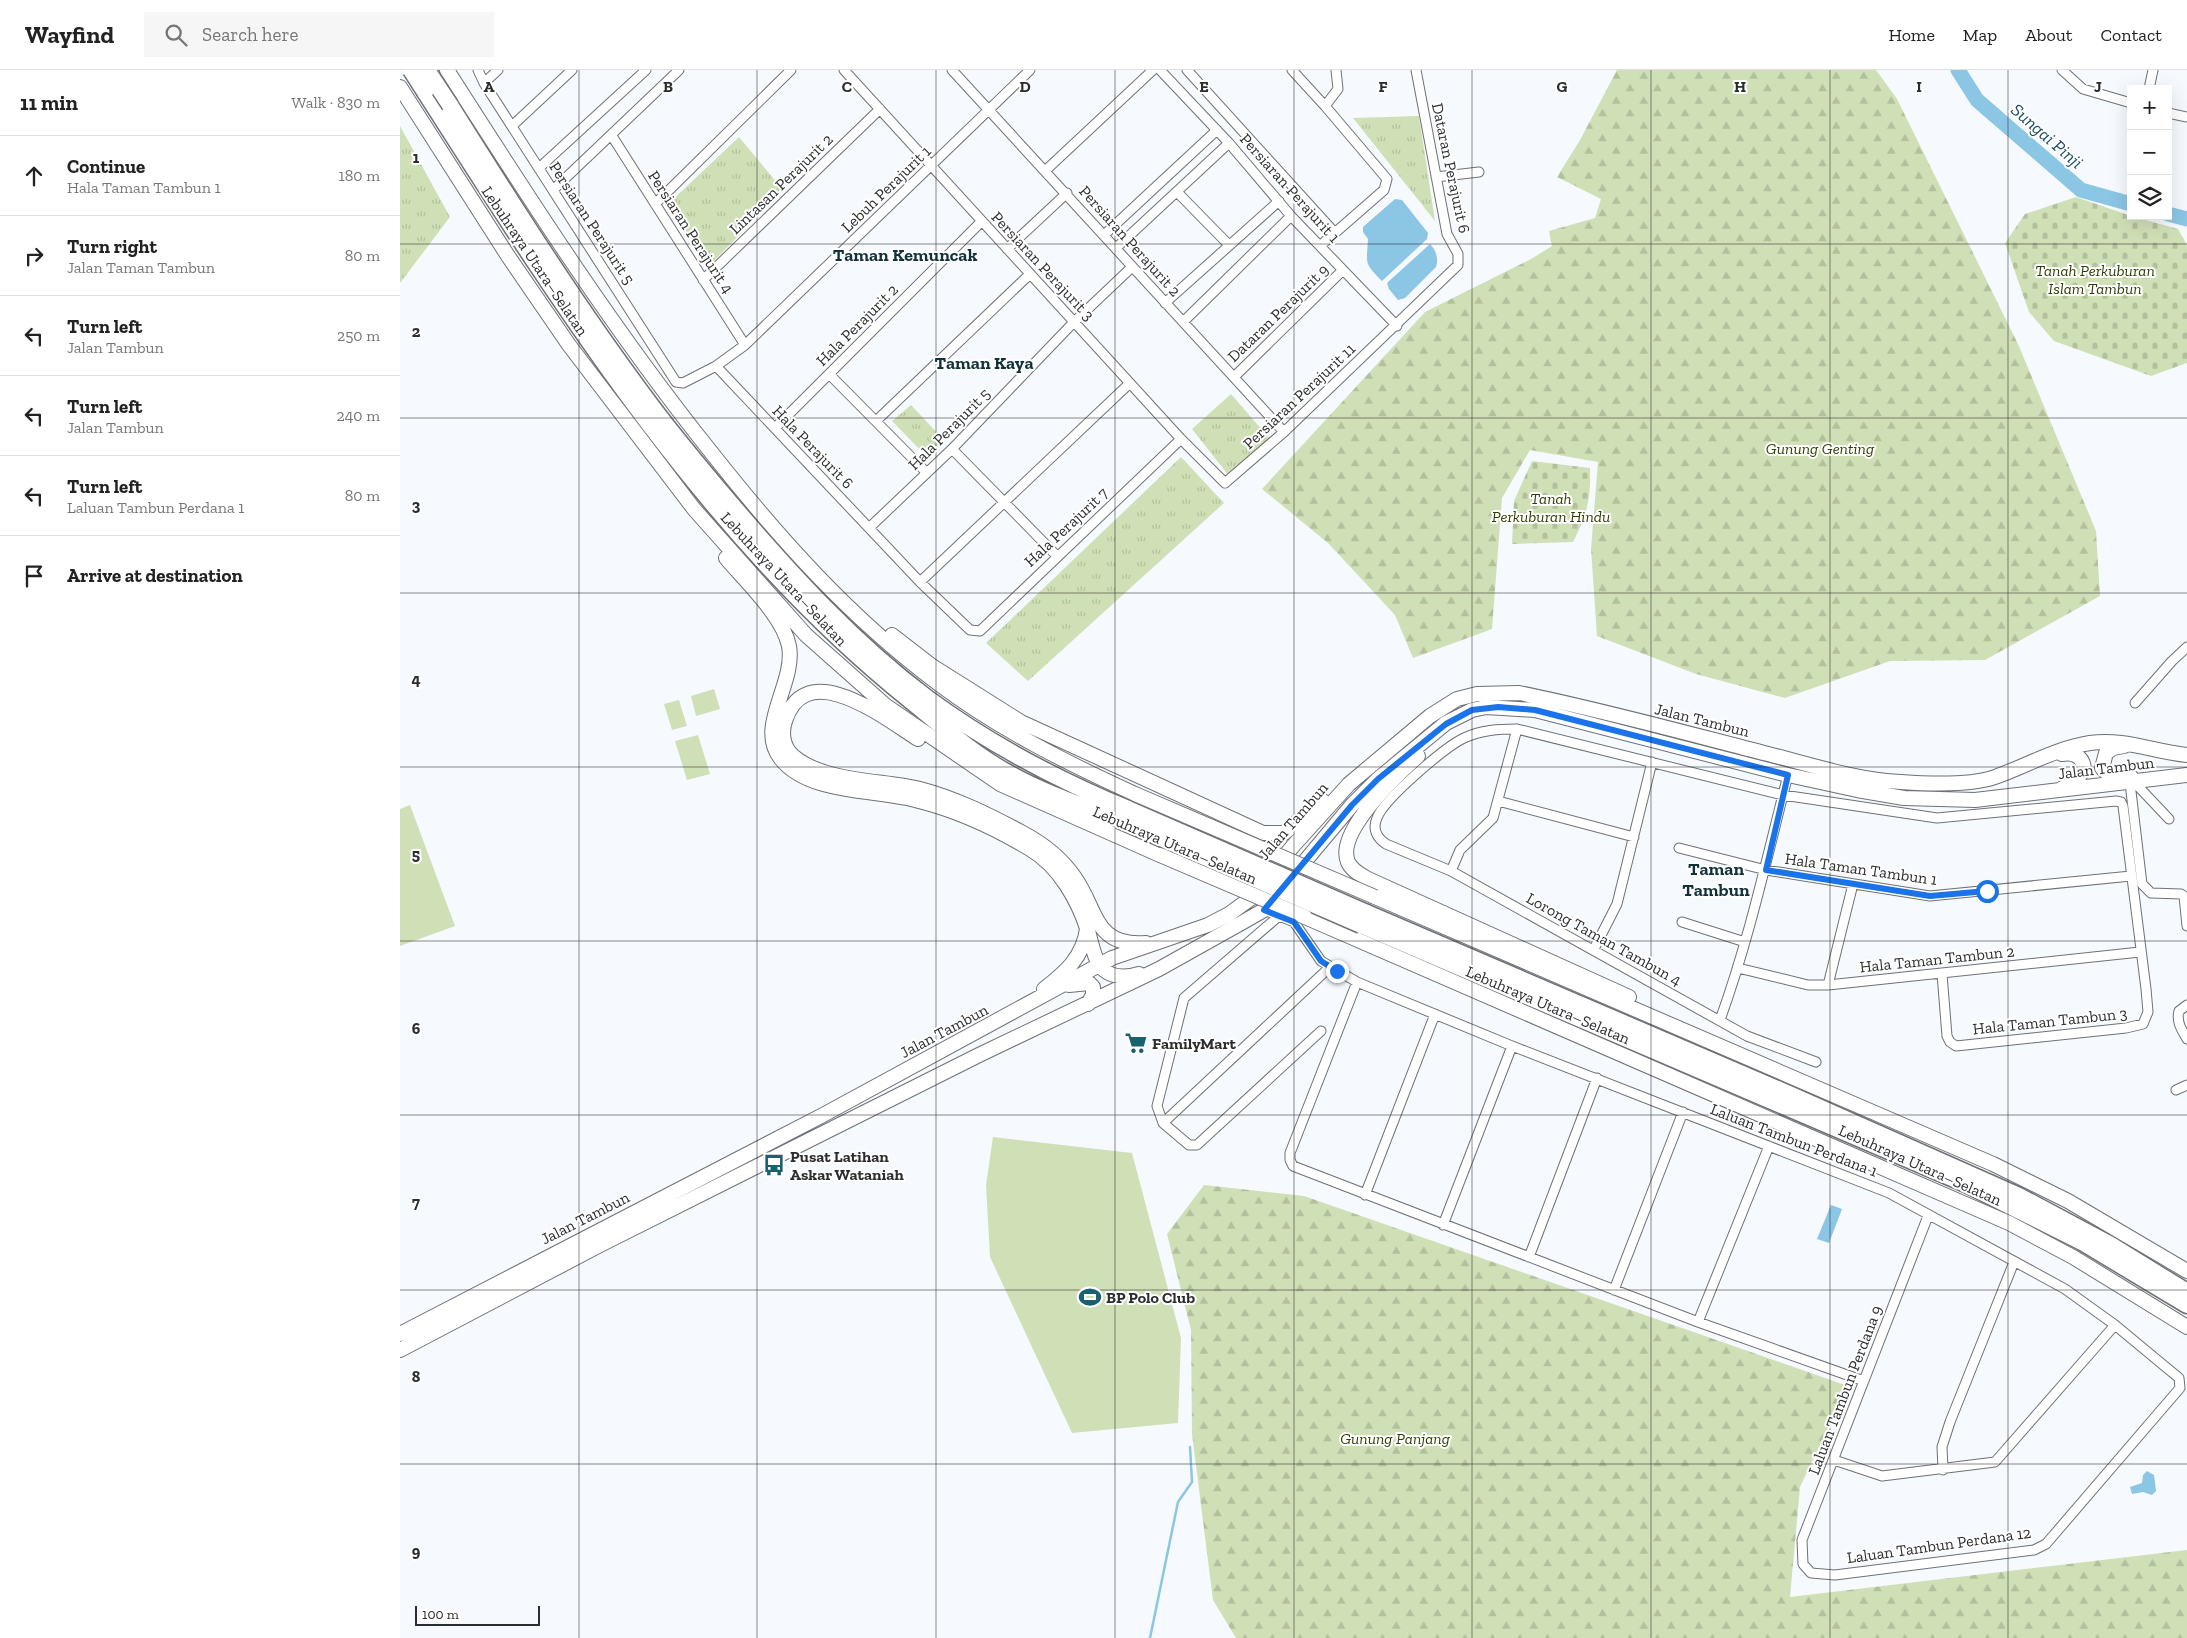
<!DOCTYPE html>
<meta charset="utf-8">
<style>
:root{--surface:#fff;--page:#f6f6f6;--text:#222;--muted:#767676;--line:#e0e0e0}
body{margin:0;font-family:"Zilla Slab",serif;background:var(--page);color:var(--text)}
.controls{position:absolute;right:15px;top:15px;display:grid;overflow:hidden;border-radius:0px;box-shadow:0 5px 20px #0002}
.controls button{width:45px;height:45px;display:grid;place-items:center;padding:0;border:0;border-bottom:1px solid var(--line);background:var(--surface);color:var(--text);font:25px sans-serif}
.scale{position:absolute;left:15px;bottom:12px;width:125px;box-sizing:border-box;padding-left:5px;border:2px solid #2c2d2f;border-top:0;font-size:14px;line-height:18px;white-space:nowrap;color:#2c2d2f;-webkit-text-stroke:4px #fff;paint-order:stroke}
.stop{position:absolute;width:15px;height:15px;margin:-11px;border:4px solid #1a73e8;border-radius:50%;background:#fff}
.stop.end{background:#1a73e8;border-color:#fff;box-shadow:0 1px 5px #0008}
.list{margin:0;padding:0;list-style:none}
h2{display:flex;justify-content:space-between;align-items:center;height:65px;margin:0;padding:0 20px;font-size:21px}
h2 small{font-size:16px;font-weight:400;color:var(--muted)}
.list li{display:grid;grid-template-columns:32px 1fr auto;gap:15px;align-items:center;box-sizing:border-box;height:80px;padding:0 20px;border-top:1px solid var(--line)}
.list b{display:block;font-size:19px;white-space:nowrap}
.list p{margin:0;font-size:16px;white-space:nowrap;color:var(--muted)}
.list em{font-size:16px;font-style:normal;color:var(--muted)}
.icon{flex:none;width:28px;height:28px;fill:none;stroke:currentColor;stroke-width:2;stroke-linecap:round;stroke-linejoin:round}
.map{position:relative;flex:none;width:1787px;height:1568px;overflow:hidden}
header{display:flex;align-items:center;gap:30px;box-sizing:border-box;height:70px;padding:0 25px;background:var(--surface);border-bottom:1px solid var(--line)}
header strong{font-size:24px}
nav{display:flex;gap:28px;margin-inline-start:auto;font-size:18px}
.search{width:350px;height:45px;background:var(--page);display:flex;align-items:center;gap:12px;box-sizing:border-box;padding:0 18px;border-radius:0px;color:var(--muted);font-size:19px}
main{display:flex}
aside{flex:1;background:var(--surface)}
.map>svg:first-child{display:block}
.grass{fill:#d0e0b6}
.forest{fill:url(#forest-firs)}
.cemetery{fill:url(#cemetery-stones)}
.park{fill:url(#park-tufts)}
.water{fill:#8bc6e4}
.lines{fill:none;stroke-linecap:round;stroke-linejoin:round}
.stream{stroke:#8bc6e4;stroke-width:2.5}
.river{stroke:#8bc6e4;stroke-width:15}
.minor-casing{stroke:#6e7176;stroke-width:11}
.primary-casing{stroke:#6e7176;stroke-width:16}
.motorway-casing{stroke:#6e7176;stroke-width:19}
.minor{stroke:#fff;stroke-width:9}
.primary{stroke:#fff;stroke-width:14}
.motorway{stroke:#fff;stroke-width:16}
.primary-bridge-casing{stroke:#6e7176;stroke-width:16;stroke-linecap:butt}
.motorway-bridge-casing{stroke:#6e7176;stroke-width:19;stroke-linecap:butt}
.primary-bridge{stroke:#fff;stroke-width:14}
.motorway-bridge{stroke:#fff;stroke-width:16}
.route{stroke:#1a73e8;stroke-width:6}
.grid{fill:none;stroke:#2c2d2f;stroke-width:1;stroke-opacity:0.55}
.labels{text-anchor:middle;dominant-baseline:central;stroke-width:4;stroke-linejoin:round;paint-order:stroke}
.street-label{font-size:16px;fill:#2c2d2f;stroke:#fff}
.park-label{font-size:16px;font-style:italic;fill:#2f3f03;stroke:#fff}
.poi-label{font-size:16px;font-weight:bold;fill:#2c2d2f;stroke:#fff;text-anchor:start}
.water-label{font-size:18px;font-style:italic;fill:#1c4c62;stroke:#fff}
.neighbourhood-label{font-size:18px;font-weight:bold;fill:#12323a;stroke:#fff}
.grid-label{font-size:16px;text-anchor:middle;font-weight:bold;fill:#2c2d2f;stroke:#fff;stroke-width:4;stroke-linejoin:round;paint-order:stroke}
</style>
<header>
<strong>Wayfind</strong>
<div class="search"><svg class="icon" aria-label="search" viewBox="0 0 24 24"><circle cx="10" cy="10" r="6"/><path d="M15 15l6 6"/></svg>Search here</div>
<nav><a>Home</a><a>Map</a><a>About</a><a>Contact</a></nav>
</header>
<main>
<aside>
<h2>11 min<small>Walk · 830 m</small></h2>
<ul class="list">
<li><svg class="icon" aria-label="ahead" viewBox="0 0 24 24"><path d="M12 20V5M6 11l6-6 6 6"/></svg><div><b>Continue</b><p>Hala Taman Tambun 1</p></div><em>180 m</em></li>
<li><svg class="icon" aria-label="right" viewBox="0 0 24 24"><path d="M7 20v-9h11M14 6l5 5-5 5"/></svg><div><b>Turn right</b><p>Jalan Taman Tambun</p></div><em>80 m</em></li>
<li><svg class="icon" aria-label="left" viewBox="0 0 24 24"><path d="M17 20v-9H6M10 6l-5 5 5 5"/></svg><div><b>Turn left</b><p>Jalan Tambun</p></div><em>250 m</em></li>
<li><svg class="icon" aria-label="left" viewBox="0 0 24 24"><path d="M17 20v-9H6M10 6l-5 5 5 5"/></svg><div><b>Turn left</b><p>Jalan Tambun</p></div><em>240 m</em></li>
<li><svg class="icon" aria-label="left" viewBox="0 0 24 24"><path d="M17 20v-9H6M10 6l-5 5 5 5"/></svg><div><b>Turn left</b><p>Laluan Tambun Perdana 1</p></div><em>80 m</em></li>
<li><svg class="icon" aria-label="arrive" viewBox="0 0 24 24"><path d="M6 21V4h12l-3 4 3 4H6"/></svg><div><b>Arrive at destination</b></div></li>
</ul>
</aside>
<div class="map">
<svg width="1787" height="1568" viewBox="0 0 1787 1568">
<defs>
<pattern id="forest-firs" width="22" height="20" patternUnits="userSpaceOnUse" patternTransform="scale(1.25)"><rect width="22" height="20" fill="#d0e0b6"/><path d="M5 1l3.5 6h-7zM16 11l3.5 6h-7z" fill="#b3c09d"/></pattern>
<pattern id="cemetery-stones" width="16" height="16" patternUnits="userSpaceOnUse" patternTransform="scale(1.25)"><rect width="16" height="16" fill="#d0e0b6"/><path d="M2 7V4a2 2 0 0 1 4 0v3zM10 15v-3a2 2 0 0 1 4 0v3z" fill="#b3c09d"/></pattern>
<pattern id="park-tufts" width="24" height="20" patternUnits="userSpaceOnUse" patternTransform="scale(1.25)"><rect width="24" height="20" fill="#d0e0b6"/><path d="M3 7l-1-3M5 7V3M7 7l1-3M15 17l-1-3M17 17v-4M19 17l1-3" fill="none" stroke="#b3c09d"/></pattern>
</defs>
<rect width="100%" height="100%" fill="#f6f9fe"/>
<path class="grass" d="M314,619L320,639L296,646L291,626Z
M279,630L287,656L272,660L264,634Z
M298,665L310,704L287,710L275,671Z
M10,735L55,856L0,876V739Z
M593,1067L732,1083L781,1268L778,1353L672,1363L590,1187L586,1115Z"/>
<path class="forest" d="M1217,0H1476L1497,29L1618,274L1696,461L1700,526L1585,590L1490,591L1385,628L1296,604L1197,566L1191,479L1198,392L1130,380L1102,428L1092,559L1013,588L995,545L928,473L862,419L1025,242L1131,189L1152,176L1149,161L1195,148L1201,129L1157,107L1180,70Z
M804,1115L904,1126L1448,1316L1400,1417L1390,1527L1787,1480V1568H836L813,1530L792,1364L791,1260L767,1164Z"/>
<path class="cemetery" d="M1676,127L1731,146L1778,159L1787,175V293L1751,306L1654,271L1629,242L1605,173L1625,144Z
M1132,391L1190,398C1191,429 1187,445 1173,472L1112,474L1114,431Z"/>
<path class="park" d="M1019,46L1035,151L953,48Z
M0,56L50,147L0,213Z
M339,67L383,120L309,196L268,134Z
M831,324L869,368L829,406L792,359Z
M511,335L544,370L528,388L492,351Z
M781,387L824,433L628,611L586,573Z"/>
<path class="water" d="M995,129L1002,130L1028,163L1027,169L982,211C963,192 967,193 968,169L963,162V157Z
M1030,174C1036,180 1039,189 1036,197L1005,228L998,230L989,219L987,213Z
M1431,1135L1442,1139L1429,1173L1417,1169Z
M1747,1401L1754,1405L1756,1421L1752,1425L1743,1422L1732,1424L1730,1417L1742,1413L1743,1405Z"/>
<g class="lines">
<path class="stream" d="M750,1568L778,1432L792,1412L790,1377"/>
<path class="river" d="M1558,0L1577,30L1681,120L1731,134
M1768,144L1787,149"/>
<g class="minor-casing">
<path id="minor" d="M78,0L84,13L276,312L283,313L316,296L520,512L570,560L580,561L781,369
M444,0L781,369L825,413L884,362L1058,195V184L1047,164L1016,0
M552,0L884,362
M760,0L829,73L891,146L997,256
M787,0L935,163
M892,0L925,36L987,109L984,120L921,175
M1662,0L1683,19L1731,33
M84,13L98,0
M1749,19L1753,0
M925,36L938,19L936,0
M1768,43L1787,47
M113,55L172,0
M212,66L345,275
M139,98L246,0
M646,100L753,0
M1036,107L1079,102
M153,120L279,0
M777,122L829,175
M255,134L391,0
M704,165L817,60
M716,178L829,73
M607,179L667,123
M303,210L480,39
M765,233L879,131
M783,252L891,146
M316,296L345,275L630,0
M429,304L527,403
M834,307L943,200
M476,351L630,204
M375,358L581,152
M552,379L657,486
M470,457L552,379L674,252L732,197
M520,512L730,313
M1735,633L1772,591L1787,577
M1730,713L1742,814L1751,823L1781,824L1784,826L1787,856
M1735,713L1769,749
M1098,731L1234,767
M1279,778L1366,800L1530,826L1731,806
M1051,801L1060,780L1093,748L1117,659
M864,840L894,852L921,891L957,912L1112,976L1489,1123L1665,1219L1715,1255L1779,1308L1780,1318L1646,1474L1634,1480L1435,1505L1411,1503L1403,1494L1402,1470L1528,1146
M880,845L784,928L757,1036L763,1053L930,897
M1282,852L1345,872
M1194,879L1217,834L1252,692
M1338,898L1408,915H1428L1740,882
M957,912L890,1083V1090L893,1096L1298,1252L1464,1311
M1428,915L1453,814
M1787,935L1779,941C1776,952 1782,960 1787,969
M1320,950C1349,870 1367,787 1388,705
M1416,992L1347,966L1051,801L986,774C977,768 972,759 977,748C984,729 1045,677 1064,668C1081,660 1099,659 1117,659L1383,725L1537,748L1716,731L1721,732L1723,736L1746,919L1748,942L1743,954L1726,958L1556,976L1550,972L1547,966L1542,904
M1776,1020L1787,1015
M763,1053L789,1075H797L921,961
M965,1125L1035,944
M1043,1155L1112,976
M1129,1187L1197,1008
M1214,1220L1283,1042
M1298,1252L1369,1076
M1434,1390L1482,1406L1595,1392L1715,1255
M1543,1400L1542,1377L1550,1352L1614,1192"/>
</g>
<g class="primary-casing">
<path id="primary" d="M47,0C130,130 214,261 311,382C378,467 451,549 539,614C599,659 667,693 735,724
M0,17L108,186L169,275L294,439L406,565L485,635L600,714L760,785
M326,488C345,511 383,546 389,576C396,613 355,657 381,689C410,725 478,719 519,731C559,741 595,758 630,779C659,796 678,830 688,861C691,871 694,888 700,896C710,908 726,908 739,904
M492,565L532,596L621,652L863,763H884L923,731
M518,669C486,649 406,585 385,651C381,663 383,677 393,686C423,712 482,710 520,719C555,728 589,745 621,762C642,773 661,787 675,808C698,841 694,877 746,873
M1724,676L1713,678L1706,683L1702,698L1708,704L1731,707
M1018,686C998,704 935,762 948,792C952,801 961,805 968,809L1229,927
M1661,719L1676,711L1684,699C1683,687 1675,682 1662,684
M975,827L1593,1094L1668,1131L1787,1201
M905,847L1609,1153L1673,1187L1787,1257
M669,915L689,913L693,917V925L688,934
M644,919C666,902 683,887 687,859
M0,1264L423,1045L712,888L808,855L829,844L850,829L893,776L949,714L1030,646L1057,629L1077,624L1119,623C1203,640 1286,663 1368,684C1411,695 1457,710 1501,712C1528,714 1569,716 1595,707C1626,696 1657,678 1690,673C1724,668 1754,682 1787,685
M0,1280L200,1175L579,985L759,899L843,852L864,840L952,735L978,709L1046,653L1072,640L1086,637L1135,640L1388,705L1457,720L1504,728L1575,730L1787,705"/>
</g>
<g class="motorway-casing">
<path id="motorway" d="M25,22C163,238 308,469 511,631C542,656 574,685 610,704C644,723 683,736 719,750
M50,35C114,137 178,238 250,334C276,369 304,402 332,435C392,505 453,572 527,628C588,673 658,710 728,739
M967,843L1396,1027L1619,1126L1711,1175L1787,1222
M961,855L1568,1115L1682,1172L1787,1235"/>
</g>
<use href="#minor" class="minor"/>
<use href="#primary" class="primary"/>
<use href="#motorway" class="motorway"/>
<g class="primary-bridge-casing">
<path id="primary-bridge" d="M735,724L975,827
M760,785L905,847"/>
</g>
<g class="motorway-bridge-casing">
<path id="motorway-bridge" d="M11,0L25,22
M27,0L50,35
M728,739L967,843
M719,750L961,855"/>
</g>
<use href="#primary-bridge" class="primary-bridge"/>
<use href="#motorway-bridge" class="motorway-bridge"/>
</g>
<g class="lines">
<path class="route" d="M937,901L921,891L894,852L864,840L952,735L978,709L1046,654L1072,640L1098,637L1135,640L1388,705L1366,800L1530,826L1587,821"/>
</g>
<path class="grid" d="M179,0V1568M357,0V1568M536,0V1568M715,0V1568M894,0V1568M1072,0V1568M1251,0V1568M1430,0V1568M1608,0V1568M0,174H1787M0,348H1787M0,523H1787M0,697H1787M0,871H1787M0,1045H1787M0,1220H1787M0,1394H1787"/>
<defs>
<g id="supermarket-bare" transform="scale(1.725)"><path d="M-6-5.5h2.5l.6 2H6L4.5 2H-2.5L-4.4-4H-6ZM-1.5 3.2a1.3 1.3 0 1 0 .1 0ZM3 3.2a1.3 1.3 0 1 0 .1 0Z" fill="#196070" stroke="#fff" stroke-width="2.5" paint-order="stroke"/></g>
<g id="bus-bare" transform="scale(1.725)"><path d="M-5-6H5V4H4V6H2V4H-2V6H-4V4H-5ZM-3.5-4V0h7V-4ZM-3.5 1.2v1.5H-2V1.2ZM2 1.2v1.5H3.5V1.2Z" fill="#196070" stroke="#fff" stroke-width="2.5" paint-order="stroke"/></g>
<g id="stadium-bare" transform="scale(1.725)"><path d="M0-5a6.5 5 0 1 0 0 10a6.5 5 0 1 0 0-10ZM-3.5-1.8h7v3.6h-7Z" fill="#196070" stroke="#fff" stroke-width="2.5" paint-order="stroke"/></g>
</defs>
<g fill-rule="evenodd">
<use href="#supermarket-bare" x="736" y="973"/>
<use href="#bus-bare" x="374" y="1095"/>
<use href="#stadium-bare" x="690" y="1227"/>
</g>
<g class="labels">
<g class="street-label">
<text transform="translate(1051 98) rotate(78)">Dataran Perajurit 6</text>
<text transform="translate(381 114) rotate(-44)">Lintasan Perajurit 2</text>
<text transform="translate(890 118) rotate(48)">Persiaran Perajurit 1</text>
<text transform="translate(486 119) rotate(-44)">Lebuh Perajurit 1</text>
<text transform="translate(192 153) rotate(57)">Persiaran Perajurit 5</text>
<text transform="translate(291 162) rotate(57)">Persiaran Perajurit 4</text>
<text transform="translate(730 171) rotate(48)">Persiaran Perajurit 2</text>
<text transform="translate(135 191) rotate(56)">Lebuhraya Utara–Selatan</text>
<text transform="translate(643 196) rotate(47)">Persiaran Perajurit 3</text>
<text transform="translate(878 243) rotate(-44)">Dataran Perajurit 9</text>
<text transform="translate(457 255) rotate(-45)">Hala Perajurit 2</text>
<text transform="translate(899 326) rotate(-43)">Persiaran Perajurit 11</text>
<text transform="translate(549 359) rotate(-45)">Hala Perajurit 5</text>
<text transform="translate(413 377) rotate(46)">Hala Perajurit 6</text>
<text transform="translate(666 457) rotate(-43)">Hala Perajurit 7</text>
<text transform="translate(384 509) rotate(47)">Lebuhraya Utara–Selatan</text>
<text transform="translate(1302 650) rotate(14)">Jalan Tambun</text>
<text transform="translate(1706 698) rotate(-7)">Jalan Tambun</text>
<text transform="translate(893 751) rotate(-49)">Jalan Tambun</text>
<text transform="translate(775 775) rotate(23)">Lebuhraya Utara–Selatan</text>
<text transform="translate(1461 799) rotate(8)">Hala Taman Tambun 1</text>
<text transform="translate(1204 869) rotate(29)">Lorong Taman Tambun 4</text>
<text transform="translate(1537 889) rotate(-6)">Hala Taman Tambun 2</text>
<text transform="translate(1148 935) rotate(23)">Lebuhraya Utara–Selatan</text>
<text transform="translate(1650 951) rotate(-6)">Hala Taman Tambun 3</text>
<text transform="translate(544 961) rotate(-28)">Jalan Tambun</text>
<text transform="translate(1394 1070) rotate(21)">Laluan Tambun Perdana 1</text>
<text transform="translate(1520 1095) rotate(24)">Lebuhraya Utara–Selatan</text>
<text transform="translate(185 1148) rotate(-27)">Jalan Tambun</text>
<text transform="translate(1445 1320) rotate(-69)">Laluan Tambun Perdana 9</text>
<text transform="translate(1539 1475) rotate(-8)">Laluan Tambun Perdana 12</text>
</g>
<g class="park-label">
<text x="1695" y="200">Tanah Perkuburan<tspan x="1695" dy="18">Islam Tambun</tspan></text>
<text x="1420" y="378">Gunung Genting</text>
<text x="1151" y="428">Tanah<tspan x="1151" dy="18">Perkuburan Hindu</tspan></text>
<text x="995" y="1368">Gunung Panjang</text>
</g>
<g class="poi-label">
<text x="752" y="973">FamilyMart</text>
<text x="390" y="1086">Pusat Latihan<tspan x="390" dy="18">Askar Wataniah</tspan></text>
<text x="706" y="1227">BP Polo Club</text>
</g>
<g class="water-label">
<text transform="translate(1647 66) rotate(41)">Sungai Pinji</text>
</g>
<g class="neighbourhood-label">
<text x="505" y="185">Taman Kemuncak</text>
<text x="584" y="293">Taman Kaya</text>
<text x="1316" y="799">Taman<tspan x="1316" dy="21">Tambun</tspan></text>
</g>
</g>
<g class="grid-label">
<text x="89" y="22">A</text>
<text x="268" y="22">B</text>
<text x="447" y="22">C</text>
<text x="625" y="22">D</text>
<text x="804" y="22">E</text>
<text x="983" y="22">F</text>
<text x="1162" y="22">G</text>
<text x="1340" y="22">H</text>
<text x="1519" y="22">I</text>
<text x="1698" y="22">J</text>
<text x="16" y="93">1</text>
<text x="16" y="267">2</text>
<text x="16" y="441">3</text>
<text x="16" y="615">4</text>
<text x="16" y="790">5</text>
<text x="16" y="964">6</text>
<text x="16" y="1138">7</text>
<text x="16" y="1312">8</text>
<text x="16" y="1487">9</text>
</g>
</svg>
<div class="controls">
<button>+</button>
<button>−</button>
<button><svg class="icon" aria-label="layers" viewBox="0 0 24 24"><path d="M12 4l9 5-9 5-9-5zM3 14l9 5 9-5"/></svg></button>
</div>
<div class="scale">100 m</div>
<div class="stop" style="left:1587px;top:821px"></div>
<div class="stop end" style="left:937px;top:901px"></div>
</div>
</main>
